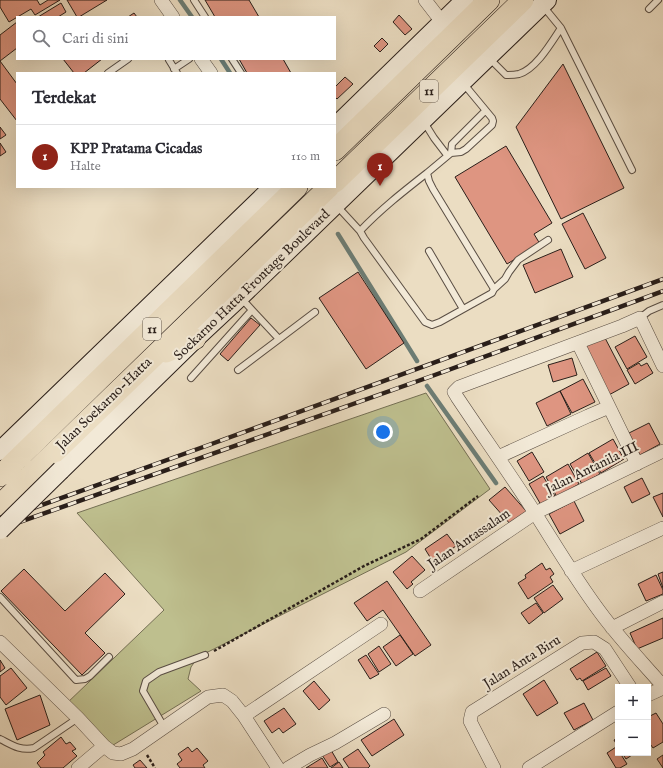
<!DOCTYPE html>
<html lang="id">
<meta charset="utf-8">
<style>
:root{--surface:#fff;--page:#f2f2f3;--text:#2b2b33;--muted:#7c7c81;--line:#e1e1e2;--accent:#8f2418}
body{margin:0;font-family:"IM FELL English",serif;background:var(--page);color:var(--text)}
.controls{position:absolute;right:12px;bottom:12px;display:grid;overflow:hidden;border-radius:0px;box-shadow:0 4px 16px #0002}
.controls button{width:36px;height:36px;display:grid;place-items:center;padding:0;border:0;border-bottom:1px solid var(--line);background:var(--surface);color:var(--text);font:20px sans-serif}
.you{position:absolute;left:383px;top:432px;width:14px;height:14px;margin:-10px;border:3px solid #fff;border-radius:50%;background:#1a73e8;box-shadow:0 0 0 6px #1a73e833}
.badge{display:grid;place-items:center;width:26px;height:26px;border-radius:50%;background:var(--accent);color:#fff;font-size:13px;font-weight:700}
.pin{position:absolute;translate:-50% -33px;filter:drop-shadow(0 1px 2px #0008)}
.pin::after{content:'';position:absolute;top:21px;width:14px;height:12px;background:inherit;clip-path:polygon(0 0,100% 0,50% 100%)}
.list{margin:0;padding:0;list-style:none}
h2{display:flex;justify-content:space-between;align-items:center;height:52px;margin:0;padding:0 16px;font-size:17px}
h2 small{font-size:13px;font-weight:400;color:var(--muted)}
.list li{display:grid;grid-template-columns:26px 1fr auto;gap:12px;align-items:center;box-sizing:border-box;height:64px;padding:0 16px;border-top:1px solid var(--line)}
.list b{display:block;font-size:15px;white-space:nowrap}
.list p{margin:0;font-size:13px;white-space:nowrap;color:var(--muted)}
.list em{font-size:13px;font-style:normal;color:var(--muted)}
.icon{flex:none;width:22px;height:22px;fill:none;stroke:currentColor;stroke-width:2;stroke-linecap:round;stroke-linejoin:round}
.map{position:relative;flex:none;width:663px;height:768px;overflow:hidden}
.search{position:absolute;background:var(--surface);box-shadow:0 4px 16px #0002;left:16px;top:16px;width:320px;height:44px;display:flex;align-items:center;gap:10px;box-sizing:border-box;padding:0 14px;border-radius:0px;color:var(--muted);font-size:15px}
.panel{position:absolute;background:var(--surface);box-shadow:0 4px 16px #0002;left:16px;top:72px;width:320px;height:116px;border-radius:0px}
.map>svg:first-child{display:block}
.green{fill:#bebf8e;stroke:#746f54}
.lines{fill:none;stroke-linecap:round;stroke-linejoin:round}
.stream{stroke:#6c7d75;stroke-width:4.5}
.building{fill:#de9581;stroke:#2a1f1a}
.service-casing{stroke:#5a4e44;stroke-width:8}
.minor-casing{stroke:#5a4e44;stroke-width:14}
.secondary-casing{stroke:#2a1f1a;stroke-width:20}
.trunk-casing{stroke:#2a1f1a;stroke-width:22}
.path{stroke:#2a1f1a;stroke-width:2.5;stroke-dasharray:3 2;stroke-linecap:butt}
.service{stroke:#f2e9d7;stroke-width:6}
.minor{stroke:#f2e9d7;stroke-width:13}
.secondary{stroke:#f2e9d7;stroke-width:18}
.trunk{stroke:#ebddc2;stroke-width:21}
.rail-casing{stroke:#2a1f1a;stroke-width:4.5}
.rail{stroke:#f2e9d7;stroke-width:3;stroke-dasharray:9;stroke-linecap:butt}
.secondary-bridge-casing{stroke:#2a1f1a;stroke-width:20;stroke-linecap:butt}
.secondary-bridge{stroke:#f2e9d7;stroke-width:18}
.labels{text-anchor:middle;dominant-baseline:central;stroke-width:4;stroke-linejoin:round;paint-order:stroke}
.shield{fill:#f2e9d7;stroke:#665c53;stroke-width:1}
.shield-label{font-size:13px;font-weight:bold;fill:#2a1f1a}
.street-label{font-size:14px;fill:#2a1f1a;stroke:#f2e9d7}
</style>
<div class="map">
<svg width="663" height="768" viewBox="0 0 663 768">
<rect width="100%" height="100%" fill="#ebddc2"/>
<filter id="stains"><feTurbulence type="fractalNoise" baseFrequency=".005" numOctaves="4"/><feColorMatrix values="0 0 0 0 .2 0 0 0 0 .09 0 0 0 0 .02 0 0 0 .5 -.17"/></filter>
<radialGradient id="worn" r=".72"><stop offset=".6" stop-color="#630" stop-opacity="0"/><stop offset="1" stop-color="#630" stop-opacity=".3"/></radialGradient>
<path class="green" d="M426,393L490,489L406,552L198,657L191,667L188,679L201,691L110,747L65,705L164,610L77,513Z"/>
<g class="lines">
<path class="stream" d="M180,0L192,17
M221,59L230,73
M338,234L417,361
M427,386L496,483"/>
</g>
<path class="building" d="M0,0H37L40,5L48,0H60L35,15L31,9L9,22L0,7Z
M67,0H107L79,17H77Z
M205,0H249L259,17H215Z
M61,3L66,12L58,17H38Z
M134,13L137,17H128Z
M399,15L412,29L405,35L393,22Z
M17,22V48L0,61V35Z
M382,38L388,44L380,52L374,46Z
M59,59H102L84,73H74L63,59Z
M239,59H283L291,73H247Z
M0,61L17,84V121L0,99Z
M563,64L624,188L561,219L516,127Z
M345,77L353,84L337,99L335,97V87Z
M0,127L6,135L0,139Z
M0,143L6,152L0,156Z
M506,146L552,223L534,234L540,244L507,264L455,177Z
M583,213L606,258L585,269L562,224Z
M561,249L573,277L535,293L523,265Z
M358,272L404,343L366,369L319,298Z
M251,318L260,325L228,361L220,354Z
M604,336L629,384L607,396L582,348Z
M635,336L647,357L627,369L615,347Z
M572,358L577,375L553,382L548,365Z
M639,363L641,366L647,363L653,373L635,384L627,370Z
M583,379L595,402L572,413L560,391Z
M560,391L571,414L547,426L536,403Z
M649,423L660,444L640,455L629,433Z
M613,439L624,459L601,473L589,453Z
M532,452L544,472L529,481L517,461Z
M588,453L600,474L582,484L570,464Z
M568,464L579,484L557,497L546,477Z
M543,476L555,496L541,505L529,484Z
M642,478L650,494L632,503L624,487Z
M505,487L527,512L511,525L489,500Z
M663,493V517L653,497Z
M574,501L584,521L560,534L549,514Z
M447,534L456,546L433,562L425,549Z
M412,556L425,570L411,582L413,584L407,589L393,572Z
M542,563L546,570L550,568L554,574L550,577L553,582L528,599L518,583L526,578L525,575Z
M24,569L65,611L105,573L125,594L85,633L105,653L82,675L1,591Z
M663,572V588L658,574Z
M656,575L663,590V594L646,601L638,584Z
M387,581L431,645L415,656L383,610L367,621L354,603Z
M553,585L563,599L544,613L534,598Z
M536,603L543,613L529,624L521,613Z
M663,618V638L637,649L630,633Z
M400,635L413,654L396,666L383,647Z
M379,646L391,664L379,672L368,654Z
M597,652L606,666L582,681L580,678L577,680L570,669Z
M366,655L379,674L370,679L358,660Z
M0,660L5,668L0,672Z
M11,668L27,688L6,705L0,697V676Z
M606,668L611,676L588,690L583,681Z
M544,680L558,703L537,716L523,694Z
M314,681L330,700L319,710L303,691Z
M40,695L50,725L17,740L5,709Z
M584,703L593,720L574,730L564,713Z
M284,708L296,724L283,733L279,728L272,733L264,721Z
M656,713L663,724V742L653,748L648,741V717Z
M394,719L404,735L372,756L361,740Z
M61,737L66,744L70,742L76,749L72,751L77,756L63,768H41L37,763L45,755L43,752Z
M618,738V747L614,740Z
M188,747L192,752L197,748L208,761L203,765L205,768H180L177,764L182,760L178,754Z
M616,747L618,750V753H620L627,764L620,768H616L607,753Z
M358,749L370,766L368,768H349L343,759Z
M331,750L338,762L330,767L322,755Z
M622,753H635L626,759Z
M663,755V768L657,759Z
M322,758L328,768H306Z
M140,760L147,768H135L133,765Z
M339,762L343,768H331Z"/>
<g class="lines">
<g class="service-casing">
<path id="service" d="M194,0L205,17
M649,9L658,0
M561,28L632,170
M489,58L506,75C510,75 514,75 519,74C536,69 551,43 561,28L543,6
M232,59L241,73
M169,60L177,73
M174,69L189,59
M108,73L128,59
M424,122L434,138L447,155
M451,153L452,144L485,111
M337,206L360,231L364,238L425,322L432,325L440,322L492,293L494,289L433,189L429,181L427,173L451,153L461,152L466,149L492,125L493,121L492,118L463,83
M360,231C381,209 404,191 427,173
M429,251L463,309
M494,289L505,279L509,272L518,260L548,240
M252,310L279,339
M640,318L649,311L663,305
M238,370L315,312
M191,378L252,310L241,298
M0,597L76,680L85,679L90,676L109,657
M164,727L143,691L146,681L159,672L205,655
M0,739C12,745 20,751 34,748L78,718"/>
</g>
<g class="minor-casing">
<path id="minor" d="M161,0L173,17
M425,0L442,22
M201,59L211,73
M578,343L637,464
M663,366L640,318L622,326L459,387L454,392L457,397C483,436 510,474 535,513C556,546 576,580 600,612C619,638 642,662 663,686
M498,457L588,416L609,407
M571,571L663,528
M420,591L535,513L663,451
M612,628L663,602
M0,642L78,718L104,746L113,753L121,754L133,749L208,697L223,695L232,701L244,716L278,768
M648,695L663,688
M244,716L381,624
M78,768L104,746
M288,768L310,755L335,743L384,714
M494,768L470,721L472,712L582,643L594,642L605,649L630,687
M529,768L618,712"/>
</g>
<g class="secondary-casing">
<path id="secondary" d="M335,127L465,0
M0,451L273,187
M61,470L195,339L240,297L547,0"/>
</g>
<g class="trunk-casing">
<path id="trunk" d="M335,150L489,0
M335,182L523,0
M166,352L195,339
M0,476L297,187
M0,505L329,187"/>
</g>
<path class="path" d="M214,651L364,566L421,539L478,496
M147,755L155,768"/>
<use href="#service" class="service"/>
<use href="#minor" class="minor"/>
<use href="#secondary" class="secondary"/>
<use href="#trunk" class="trunk"/>
<g class="rail-casing">
<path id="rail" d="M0,520L206,446L663,279
M0,529L432,376L663,291"/>
</g>
<use href="#rail" class="rail"/>
<g class="secondary-bridge-casing">
<path id="secondary-bridge" d="M0,530L61,470"/>
</g>
<use href="#secondary-bridge" class="secondary-bridge"/>
</g>
<g class="labels">
<g class="shield">
<rect x="420" y="80" width="18" height="22" rx="3"/>
<rect x="143" y="318" width="18" height="22" rx="3"/>
</g>
<g class="shield-label">
<text x="429" y="91">11</text>
<text x="152" y="329">11</text>
</g>
<g class="street-label">
<text transform="translate(252 285) rotate(-44)">Soekarno Hatta Frontage Boulevard</text>
<text transform="translate(104 404) rotate(-44)">Jalan Soekarno-Hatta</text>
<text transform="translate(592 468) rotate(-26)">Jalan Antanila III</text>
<text transform="translate(469 539) rotate(-34)">Jalan Antassalam</text>
<text transform="translate(522 662) rotate(-32)">Jalan Anta Biru</text>
</g>
</g>
<rect width="100%" height="100%" filter="url(#stains)"/>
<rect width="100%" height="100%" fill="url(#worn)"/>
</svg>
<div class="controls">
<button>+</button>
<button>−</button>
</div>
<div class="you"></div>
<div class="pin badge" style="left:380px;top:186px">1</div>
<div class="search"><svg class="icon" aria-label="search" viewBox="0 0 24 24"><circle cx="10" cy="10" r="6"/><path d="M15 15l6 6"/></svg>Cari di sini</div>
<section class="panel">
<h2>Terdekat<small></small></h2>
<ul class="list">
<li><span class="badge">1</span><div><b>KPP Pratama Cicadas</b><p>Halte</p></div><em>110 m</em></li>
</ul>
</section>
</div>
